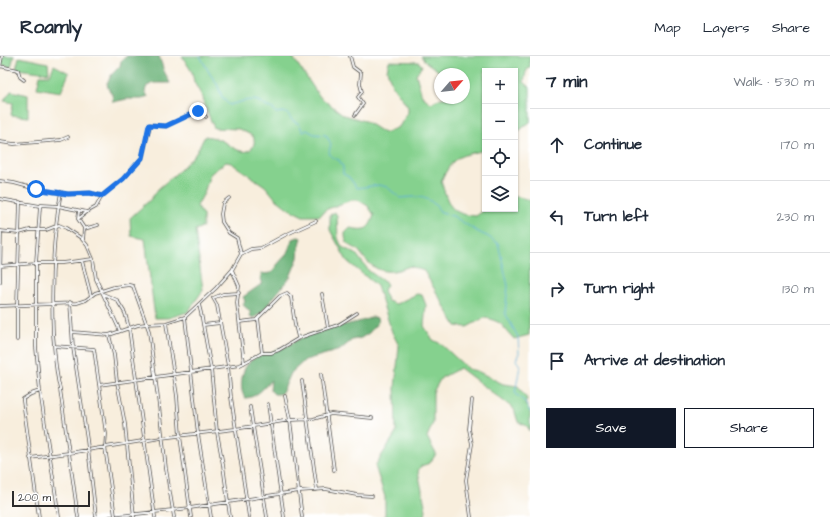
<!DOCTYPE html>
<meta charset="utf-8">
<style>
:root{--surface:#fff;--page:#f2f2f3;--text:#1f2937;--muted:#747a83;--line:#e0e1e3;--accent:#111827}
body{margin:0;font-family:"Architects Daughter",sans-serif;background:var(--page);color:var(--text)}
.controls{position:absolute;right:12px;top:12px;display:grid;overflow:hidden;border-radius:0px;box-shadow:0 1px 3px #0004}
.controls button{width:36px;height:36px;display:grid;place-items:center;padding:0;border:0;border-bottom:1px solid var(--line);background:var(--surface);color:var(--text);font:20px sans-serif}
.compass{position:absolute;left:434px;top:12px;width:36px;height:36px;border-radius:50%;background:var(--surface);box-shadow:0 1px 3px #0004;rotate:62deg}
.scale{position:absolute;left:12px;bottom:10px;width:78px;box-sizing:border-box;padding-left:4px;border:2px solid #2b2b2b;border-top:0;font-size:11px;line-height:14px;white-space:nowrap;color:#2b2b2b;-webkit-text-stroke:3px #fff;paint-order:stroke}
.stop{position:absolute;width:12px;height:12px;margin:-9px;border:3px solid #1a73e8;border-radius:50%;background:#fff}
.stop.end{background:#1a73e8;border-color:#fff;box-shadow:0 1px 4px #0008}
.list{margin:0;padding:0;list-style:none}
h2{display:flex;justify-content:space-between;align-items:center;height:52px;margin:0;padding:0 16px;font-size:17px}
h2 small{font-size:13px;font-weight:400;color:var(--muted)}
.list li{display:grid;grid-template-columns:26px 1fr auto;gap:12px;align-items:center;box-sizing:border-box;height:72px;padding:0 16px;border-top:1px solid var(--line)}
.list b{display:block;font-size:15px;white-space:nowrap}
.list em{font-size:13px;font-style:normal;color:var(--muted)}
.actions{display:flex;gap:8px;padding:12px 16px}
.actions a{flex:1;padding:9px 0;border:1px solid var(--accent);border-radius:0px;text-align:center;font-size:14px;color:var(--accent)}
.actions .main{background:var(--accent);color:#fff}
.icon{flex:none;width:22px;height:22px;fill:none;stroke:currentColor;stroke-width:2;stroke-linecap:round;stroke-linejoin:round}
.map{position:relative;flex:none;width:530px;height:461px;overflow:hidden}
header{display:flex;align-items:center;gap:24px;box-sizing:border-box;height:56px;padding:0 20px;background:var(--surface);border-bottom:1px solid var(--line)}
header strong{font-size:19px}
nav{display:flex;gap:22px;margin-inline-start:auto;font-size:14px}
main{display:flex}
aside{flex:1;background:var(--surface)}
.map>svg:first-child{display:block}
.green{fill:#85d18e;stroke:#587e5c}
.forest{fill:#6cb379;stroke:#4c6f52}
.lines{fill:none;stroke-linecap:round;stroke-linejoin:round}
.stream{stroke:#5fb0da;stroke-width:1}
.minor-casing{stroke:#4a4846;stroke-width:3.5}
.minor{stroke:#fff;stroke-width:2}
.route{stroke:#1a73e8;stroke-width:5}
</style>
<header>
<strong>Roamly</strong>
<nav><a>Map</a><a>Layers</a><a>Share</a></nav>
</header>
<main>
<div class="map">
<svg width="530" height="461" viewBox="0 0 530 461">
<rect width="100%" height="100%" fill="#fff"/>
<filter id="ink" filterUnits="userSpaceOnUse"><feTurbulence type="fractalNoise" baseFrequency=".025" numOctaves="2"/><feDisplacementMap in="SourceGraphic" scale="8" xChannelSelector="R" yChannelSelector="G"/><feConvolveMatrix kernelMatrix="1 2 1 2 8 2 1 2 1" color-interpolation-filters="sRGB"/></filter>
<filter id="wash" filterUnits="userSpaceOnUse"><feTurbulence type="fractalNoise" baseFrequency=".012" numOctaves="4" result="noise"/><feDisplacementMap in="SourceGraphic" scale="16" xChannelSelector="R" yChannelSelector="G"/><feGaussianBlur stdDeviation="0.9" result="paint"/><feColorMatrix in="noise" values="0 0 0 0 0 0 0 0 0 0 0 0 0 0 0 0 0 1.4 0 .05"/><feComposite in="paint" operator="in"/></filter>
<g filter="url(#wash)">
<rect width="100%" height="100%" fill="#f8eedd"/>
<path class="green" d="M3,0H14L11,11L1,9Z
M182,0H292L320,41L344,59L365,65L384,77L399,71L408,56V51L392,29L387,14L389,5L419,6L422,10L416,18L422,40L431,47L441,42H464V18H441C435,10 426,9 421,0H530V10L526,16L524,26L530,31V66L515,78V15H485V94C457,101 455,98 441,125C449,149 449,158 476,160L486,153H515V140L530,144L529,279L514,283L500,267L486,261L467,271L456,270L424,215L410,210C395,216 382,219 369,207C365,204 362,199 359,195C351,188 345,191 345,177L350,172C366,175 369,174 374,159L368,150L358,144H351L325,154L322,158L318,160H303L289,153L276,143L265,130L231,107L226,106L210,118L204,137L197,150L203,160V171L195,174L203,234L188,256L168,262H155L145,183L131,180L130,162L151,143L158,133L180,114L196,97L205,80C209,81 214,81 218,83C226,86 233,93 241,95C251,98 257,88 253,80L239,73L214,72L204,48L203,42L194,26L192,16Z
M19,1L48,7L49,17L16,13Z
M54,9L69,17L61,36L37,32L40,19H50Z
M11,35L28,39V61L11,59L13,47L4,45Z
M335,156L337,160L338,182L342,191L356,198L369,215L387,228L383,236L388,245L396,248L417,238L422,239L426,249L424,270L433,284L441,288L468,313L477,315L503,328L518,330L527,343L525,349L530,354V375L527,370L518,366L514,353L460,312L441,322L433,336V367L427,381L436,398L430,407L421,410L418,415L426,454L425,461H385V441L375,410L396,377L395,332L399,290L392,276L377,230L347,205L330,174V159Z"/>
<path class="forest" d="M127,0H159L164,15L170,27H154L147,30L145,35L148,41L143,43H127L113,46L112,38L108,32L107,27L112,18L120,10L121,5Z
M298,181L302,182L299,191L298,202L290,221L262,256L254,262L250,260V255L243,249L245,245L243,241L263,227L260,223L262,218L271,217L274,214L276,210L286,199L293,183Z
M372,261L377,262L378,266L369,277L361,282L352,284L340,294L305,304L291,317L283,335L280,338H274L270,334L271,324C264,332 256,342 245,342C241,336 241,329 242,322C246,299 262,300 280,293C287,291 293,286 299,283C308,278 318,276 328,273C343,268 358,268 372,261Z"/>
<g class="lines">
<path class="stream" d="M200,0L210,18L217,28L222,41L229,49C237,47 250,42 258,45C264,48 266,52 272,52L276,57L284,56L288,58L292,64L299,68L303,76L307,74L314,78L326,79L331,88C328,98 328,101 339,104L343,111V118L349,121L357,132L379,129L387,131L400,142C420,140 430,139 441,157L453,160L478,176L487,180L498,187L508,230L505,257L518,281L519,297L516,304L520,310L515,337L525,346L530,356"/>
</g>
</g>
<g filter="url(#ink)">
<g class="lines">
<g class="minor-casing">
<path id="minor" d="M350,0L353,11L361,17L360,28L362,36L358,41L363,48L355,59
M0,10L18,14L20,21L24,24
M0,11L2,0
M0,86L14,88L61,84L68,81
M0,125L14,127L36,133L68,138L90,137L102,140L123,123L142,102L150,69L166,70L198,55L202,56L206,61
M61,136C52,184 51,229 53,278C55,297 55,314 60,333L78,461
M229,142L223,147L221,158L222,166L229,177L237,182L241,198
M0,143L40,150
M79,155L78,163L84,172L83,184
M78,163L87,156
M84,173L98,169
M0,175L19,177L30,174H46L59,169L66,172L81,182L87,189L93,203L96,223L120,275
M82,205L91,240
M0,210L36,207H62L93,203
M232,214L239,230L237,247L244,307
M0,226L1,175
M239,237L223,238L213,242L217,249L228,310L231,341L249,461
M103,238L117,244L125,257L129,272L155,461
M322,238L328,272
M70,246L73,291L87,384L96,461
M199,249L201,257L211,313L217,376L223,409L230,461
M0,250L77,247L86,244L95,237L114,231L129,229L133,230L149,275L159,350L166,413L174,461
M185,261L198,378L211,461
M258,262L262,297
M240,266L256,264L280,240L287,237L291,241L295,269L298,281
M166,267L177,340L180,380L191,461
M203,269L220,267
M72,276L109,279L138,269L146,268L166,267L185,261L216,232L232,214L241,198L251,193L261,192L285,179L316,165
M109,279L114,299L117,326L125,368L134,461
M17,284V250L20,146
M54,290L94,293L106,378L105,391L115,460
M321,318L334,414
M302,325L317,434
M99,329L240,309L262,297H271L279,294L299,282L338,269L357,257
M285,340L290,364L302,461
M268,348L284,461
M250,351L267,461
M30,402L69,397L161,382L235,373L290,364L313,363L331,358L372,362
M39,461L23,345V343L31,338L40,335
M59,461L40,335L36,291V207L40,151L41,149L58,150L87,156L96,151L102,140
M110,461L190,452L299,435L326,433L357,439L372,440
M471,461L466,424L472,388L469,373L472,344"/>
</g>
<use href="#minor" class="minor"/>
</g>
</g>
<g class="lines" filter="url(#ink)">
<path class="route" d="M36,133L68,138L90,137L102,140L123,123L142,102L149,69L166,70L198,55"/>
</g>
</svg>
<div class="controls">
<button>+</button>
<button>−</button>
<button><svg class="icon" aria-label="locate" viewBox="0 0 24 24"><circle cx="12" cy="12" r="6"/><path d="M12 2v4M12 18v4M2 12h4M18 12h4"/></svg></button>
<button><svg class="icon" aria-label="layers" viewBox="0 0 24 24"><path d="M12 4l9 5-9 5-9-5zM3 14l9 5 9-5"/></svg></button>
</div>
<svg class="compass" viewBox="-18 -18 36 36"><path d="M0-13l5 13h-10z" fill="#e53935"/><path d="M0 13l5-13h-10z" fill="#747a83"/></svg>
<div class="scale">200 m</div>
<div class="stop" style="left:36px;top:133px"></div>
<div class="stop end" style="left:198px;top:55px"></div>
</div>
<aside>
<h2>7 min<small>Walk · 530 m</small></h2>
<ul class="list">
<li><svg class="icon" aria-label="ahead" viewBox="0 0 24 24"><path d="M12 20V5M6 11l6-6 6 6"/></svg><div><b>Continue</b></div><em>170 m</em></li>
<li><svg class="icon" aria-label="left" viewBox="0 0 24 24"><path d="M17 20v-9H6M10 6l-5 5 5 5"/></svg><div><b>Turn left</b></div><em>230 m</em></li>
<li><svg class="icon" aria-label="right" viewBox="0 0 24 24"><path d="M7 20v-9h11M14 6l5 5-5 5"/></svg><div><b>Turn right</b></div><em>130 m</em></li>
<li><svg class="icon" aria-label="arrive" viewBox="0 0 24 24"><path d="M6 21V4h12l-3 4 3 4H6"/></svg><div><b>Arrive at destination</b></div></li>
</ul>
<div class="actions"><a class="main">Save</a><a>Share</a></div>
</aside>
</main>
